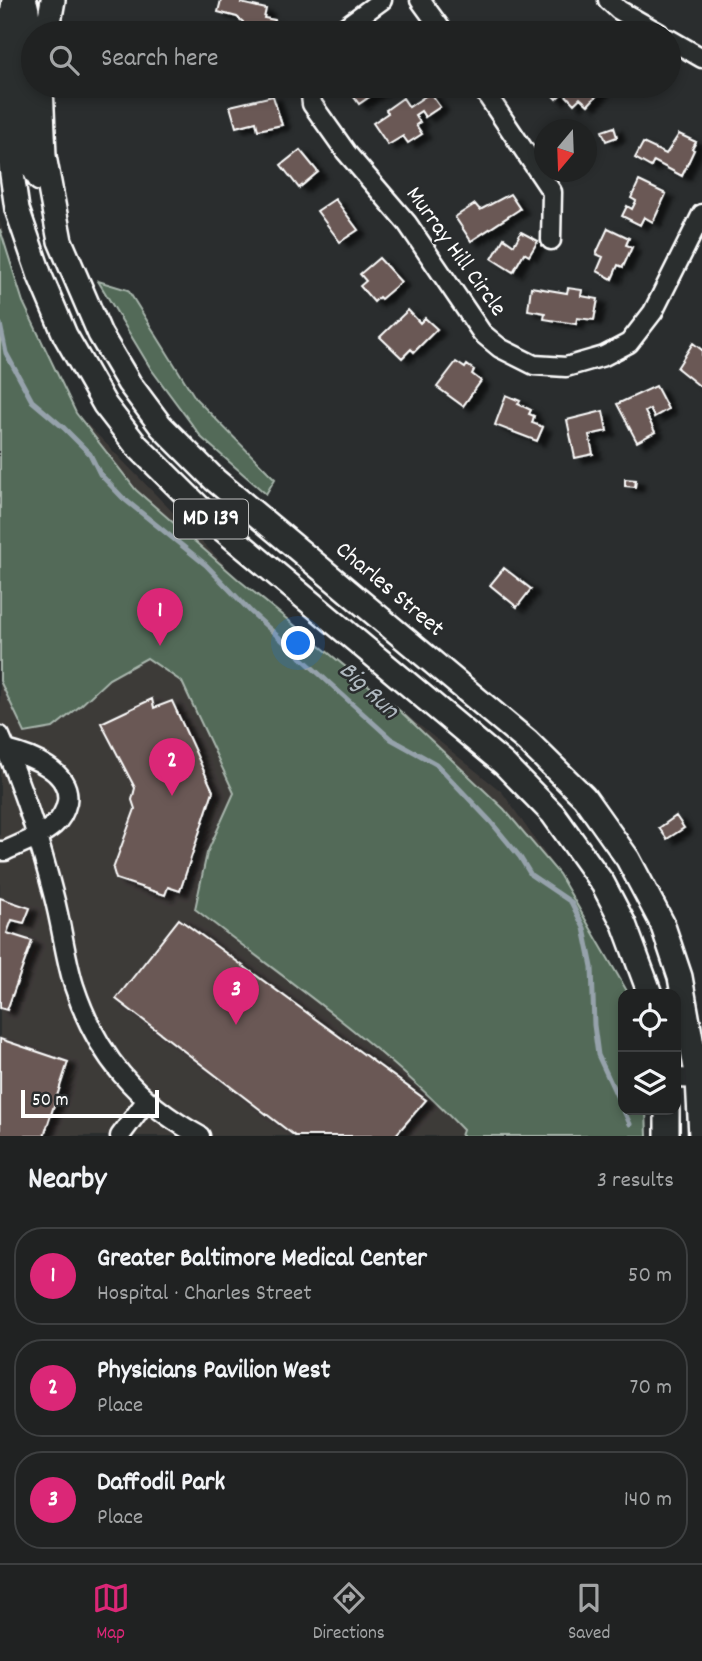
<!DOCTYPE html>
<meta charset="utf-8">
<style>
:root{--surface:#202222;--page:#2d2f2f;--text:#f1f3f6;--muted:#a2a4a5;--line:#3d3f40;--accent:#db2777}
body{margin:0;font-family:Dekko,sans-serif;background:var(--page);color:var(--text)}
.controls{position:absolute;right:21px;bottom:21px;display:grid;overflow:hidden;border-radius:14px;box-shadow:0 4px 10px #0003}
.controls button{width:63px;height:63px;display:grid;place-items:center;padding:0;border:0;border-bottom:2px solid var(--line);background:var(--surface);color:var(--text);font:35px sans-serif}
.compass{position:absolute;left:534px;top:119px;width:63px;height:63px;border-radius:50%;background:var(--surface);box-shadow:0 4px 10px #0003;rotate:199deg}
.scale{position:absolute;left:21px;bottom:18px;width:138px;box-sizing:border-box;padding-left:7px;border:4px solid #fff;border-top:0;font-size:19px;line-height:24px;white-space:nowrap;color:#fff;-webkit-text-stroke:5px #2a2d2e;paint-order:stroke}
.you{position:absolute;left:299px;top:644px;width:24px;height:24px;margin:-18px;border:5px solid #fff;border-radius:50%;background:#1a73e8;box-shadow:0 0 0 10px #1a73e833}
.badge{display:grid;place-items:center;width:46px;height:46px;border-radius:50%;background:var(--accent);color:#fff;font-size:23px;font-weight:700}
.pin{position:absolute;translate:-50% -58px;filter:drop-shadow(0 2px 4px #0008)}
.pin::after{content:'';position:absolute;top:37px;width:24px;height:21px;background:inherit;clip-path:polygon(0 0,100% 0,50% 100%)}
.list{margin:0;padding:0;list-style:none}
h2{display:flex;justify-content:space-between;align-items:center;height:91px;margin:0;padding:0 28px;font-size:30px}
h2 small{font-size:23px;font-weight:400;color:var(--muted)}
.list li{display:grid;grid-template-columns:46px 1fr auto;gap:21px;align-items:center;box-sizing:border-box;height:98px;margin:0 14px 14px;padding:0 14px;border:2px solid var(--line);border-radius:28px}
.list b{display:block;font-size:26px;white-space:nowrap}
.list p{margin:0;font-size:23px;white-space:nowrap;color:var(--muted)}
.list em{font-size:23px;font-style:normal;color:var(--muted)}
.icon{flex:none;width:38px;height:38px;fill:none;stroke:currentColor;stroke-width:2;stroke-linecap:round;stroke-linejoin:round}
.map{position:relative;flex:none;width:702px;height:1136px;overflow:hidden}
.search{position:absolute;background:var(--surface);box-shadow:0 4px 10px #0003;left:21px;right:21px;top:21px;height:77px;display:flex;align-items:center;gap:18px;box-sizing:border-box;padding:0 24px;border-radius:38px;color:var(--muted);font-size:26px}
.sheet{height:427px;background:var(--surface)}
nav{display:flex;justify-content:space-around;align-items:center;box-sizing:border-box;height:98px;border-top:2px solid var(--line);background:var(--surface);font-size:19px;color:var(--muted)}
nav a{display:grid;justify-items:center;gap:4px}
nav .on{color:var(--accent)}
.map>svg:first-child{display:block}
.built{fill:#3e3a39}
.green{fill:#526b59;stroke:#a8b5ac;stroke-width:2}
.lines{fill:none;stroke-linecap:round;stroke-linejoin:round}
.stream{stroke:#96a2ab;stroke-width:5}
.building{fill:#6b5954;stroke:#fff;stroke-width:2;filter:url(#shadow)}
.minor-casing{stroke:#fff;stroke-width:23}
.major-casing{stroke:#fff;stroke-width:28}
.minor{stroke:#2a2d2e;stroke-width:18}
.major{stroke:#2a2d2e;stroke-width:23}
.labels{text-anchor:middle;dominant-baseline:central;stroke-width:5;stroke-linejoin:round;paint-order:stroke}
.shield{fill:#2a2d2e;stroke:#bfc0c0;stroke-width:2}
.shield-label{font-size:23px;font-weight:bold;fill:#fff}
.street-label{font-size:24px;fill:#fff;stroke:#2a2d2e}
.water-label{font-size:26px;font-style:italic;fill:#b0b9c0;stroke:#2a2d2e}
</style>
<div class="map">
<svg width="702" height="1136" viewBox="0 0 702 1136">
<defs>
<filter id="shadow"><feDropShadow dx="8" dy="4.5" stdDeviation="2" flood-color="#0009"/></filter>
</defs>
<rect width="100%" height="100%" fill="#2a2d2e"/>
<filter id="ink" filterUnits="userSpaceOnUse"><feTurbulence type="fractalNoise" baseFrequency=".0143" numOctaves="2"/><feDisplacementMap in="SourceGraphic" scale="14" xChannelSelector="R" yChannelSelector="G"/><feConvolveMatrix kernelMatrix="1 2 1 2 8 2 1 2 1" color-interpolation-filters="sRGB"/></filter>
<g filter="url(#ink)">
<path class="built" d="M0,221L11,274L76,413L240,581L502,792L559,874L627,991V994H623V1110H646L647,1136H0Z"/>
<path class="green" d="M0,229L23,302L76,413L136,490L240,581L400,711L504,809L559,874L627,991V994H623V1110H646L647,1136H461L463,1130C384,1046 286,980 195,909L207,853L234,793L182,682L147,658L109,679L79,707L53,728L25,733L0,681Z
M98,281L128,290L196,399L275,479L266,494L202,438L151,369Z"/>
<g class="lines">
<path class="stream" d="M0,324L6,353L32,401L64,428L90,454L100,474L123,498L206,565L251,612L391,739L436,764L491,822L520,857L531,875L571,902L584,928L592,967L594,1025L598,1055L630,1124"/>
</g>
<path class="building" d="M221,0H242L241,3L266,9L264,18L275,20L272,33H241L243,22L237,17L218,12Z
M356,86H385L359,104L349,90Z
M544,86H595L601,91L588,105L580,98L574,104L563,92L556,99Z
M430,93L440,107L425,117L421,111L415,115L420,122L416,125L422,134L408,143L403,136L388,145L373,123L388,113L386,110L403,98L409,107Z
M273,96L282,125L258,130L256,122L236,127L230,106Z
M614,127L617,137L606,141L602,131Z
M679,134L696,142L692,149L694,150L682,176L654,161L651,167L635,158L643,143L666,154Z
M300,150L318,172L299,188L281,165Z
M639,181L666,194L653,222L644,217L640,225L622,216L627,206L632,209L636,201L631,198Z
M510,194L520,209L471,241L455,217L475,204L480,210Z
M335,199L358,230L340,242L317,211Z
M608,228L629,238L626,245L632,247L623,267L618,265L612,279L597,271L603,257L596,254Z
M521,232L538,241L529,256L524,253L513,272L492,259L504,238L514,245Z
M379,258L401,282L381,299L379,297L374,302L360,286L366,281L360,274Z
M531,287L567,293L568,288L582,290L581,296L598,299L594,320L577,318L576,324L544,319L545,313L528,310Z
M408,310L420,323L425,318L437,329L414,352L411,349L402,358L380,337Z
M693,343L702,350V388L677,368Z
M456,362L465,368L467,365L474,370L472,374L481,381L463,406L437,387Z
M656,386L668,409L654,417L650,409L645,412L655,432L637,442L617,404Z
M506,395L520,401L518,404L531,410L529,414L534,416L532,423L543,427L537,441L495,425Z
M603,411L607,431L589,435L593,454L575,458L567,420Z
M625,479L636,480L635,487L625,486Z
M504,568L531,589L517,607L490,585Z
M152,699L154,708L172,701L213,791L180,891L168,887L165,895L116,879L113,869L135,809L132,800L135,788L101,723Z
M676,816L684,828L667,839L659,828Z
M0,898L30,908L24,923L12,920L7,933L32,941L7,1010L0,1008Z
M179,919L426,1100L395,1136H295L116,999Z
M0,1039L68,1062L44,1136H0Z"/>
<g class="lines">
<g class="minor-casing">
<path id="minor" d="M420,0L444,33
M608,0L619,10L659,33
M337,33L382,0
M669,39L702,58
M310,86L312,104L346,152L407,223L482,333L500,348L534,365L566,367L604,356L629,343L653,312L702,214
M481,86L552,192L551,240
M0,736C23,788 40,842 54,897C62,927 65,957 74,986C97,1056 136,1101 200,1136
M0,851H5C22,843 40,837 54,825C61,819 65,811 67,802C72,771 30,756 6,750
M676,1078L702,1079
M120,1136L146,1101"/>
</g>
<g class="major-casing">
<path id="major" d="M14,0L6,66L4,118L17,209L40,276L65,335L105,405L136,445L214,522L504,764L553,814L603,884L624,924L650,994
M24,0C31,17 27,36 25,53C21,94 16,144 40,179
M47,33L53,0
M41,86L44,156L60,241L100,334L129,383L161,426L215,480L527,741L584,797L628,859L662,923L680,977L698,1079L701,1136
M667,1110V1136"/>
</g>
<use href="#minor" class="minor"/>
<use href="#major" class="major"/>
</g>
</g>
<g class="labels">
<rect class="shield" x="174" y="499.5" width="74" height="39" rx="5"/>
<g class="shield-label">
<text x="211" y="519">MD 139</text>
</g>
<g class="street-label">
<text transform="translate(455 252) rotate(54)">Murray Hill Circle</text>
<text transform="translate(389 590) rotate(40)">Charles Street</text>
</g>
<g class="water-label">
<text transform="translate(368 691) rotate(43)">Big Run</text>
</g>
</g>
</svg>
<div class="controls">
<button><svg class="icon" aria-label="locate" viewBox="0 0 24 24"><circle cx="12" cy="12" r="6"/><path d="M12 2v4M12 18v4M2 12h4M18 12h4"/></svg></button>
<button><svg class="icon" aria-label="layers" viewBox="0 0 24 24"><path d="M12 4l9 5-9 5-9-5zM3 14l9 5 9-5"/></svg></button>
</div>
<svg class="compass" viewBox="-18 -18 36 36"><path d="M0-13l5 13h-10z" fill="#e53935"/><path d="M0 13l5-13h-10z" fill="#a2a4a5"/></svg>
<div class="scale">50 m</div>
<div class="you"></div>
<div class="pin badge" style="left:160px;top:646px">1</div>
<div class="pin badge" style="left:172px;top:796px">2</div>
<div class="pin badge" style="left:236px;top:1025px">3</div>
<div class="search"><svg class="icon" aria-label="search" viewBox="0 0 24 24"><circle cx="10" cy="10" r="6"/><path d="M15 15l6 6"/></svg>Search here</div>
</div>
<section class="sheet">
<h2>Nearby<small>3 results</small></h2>
<ul class="list">
<li><span class="badge">1</span><div><b>Greater Baltimore Medical Center</b><p>Hospital · Charles Street</p></div><em>50 m</em></li>
<li><span class="badge">2</span><div><b>Physicians Pavilion West</b><p>Place</p></div><em>70 m</em></li>
<li><span class="badge">3</span><div><b>Daffodil Park</b><p>Place</p></div><em>140 m</em></li>
</ul>
</section>
<nav>
<a class="on"><svg class="icon" aria-label="map" viewBox="0 0 24 24"><path d="M3 6l6-2 6 2 6-2v14l-6 2-6-2-6 2zM9 4v14M15 6v14"/></svg>Map</a>
<a><svg class="icon" aria-label="directions" viewBox="0 0 24 24"><path d="M12 3l9 9-9 9-9-9zM9 14v-3h6M13 9l2 2-2 2"/></svg>Directions</a>
<a><svg class="icon" aria-label="saved" viewBox="0 0 24 24"><path d="M7 4h10v16l-5-4-5 4z"/></svg>Saved</a>
</nav>
